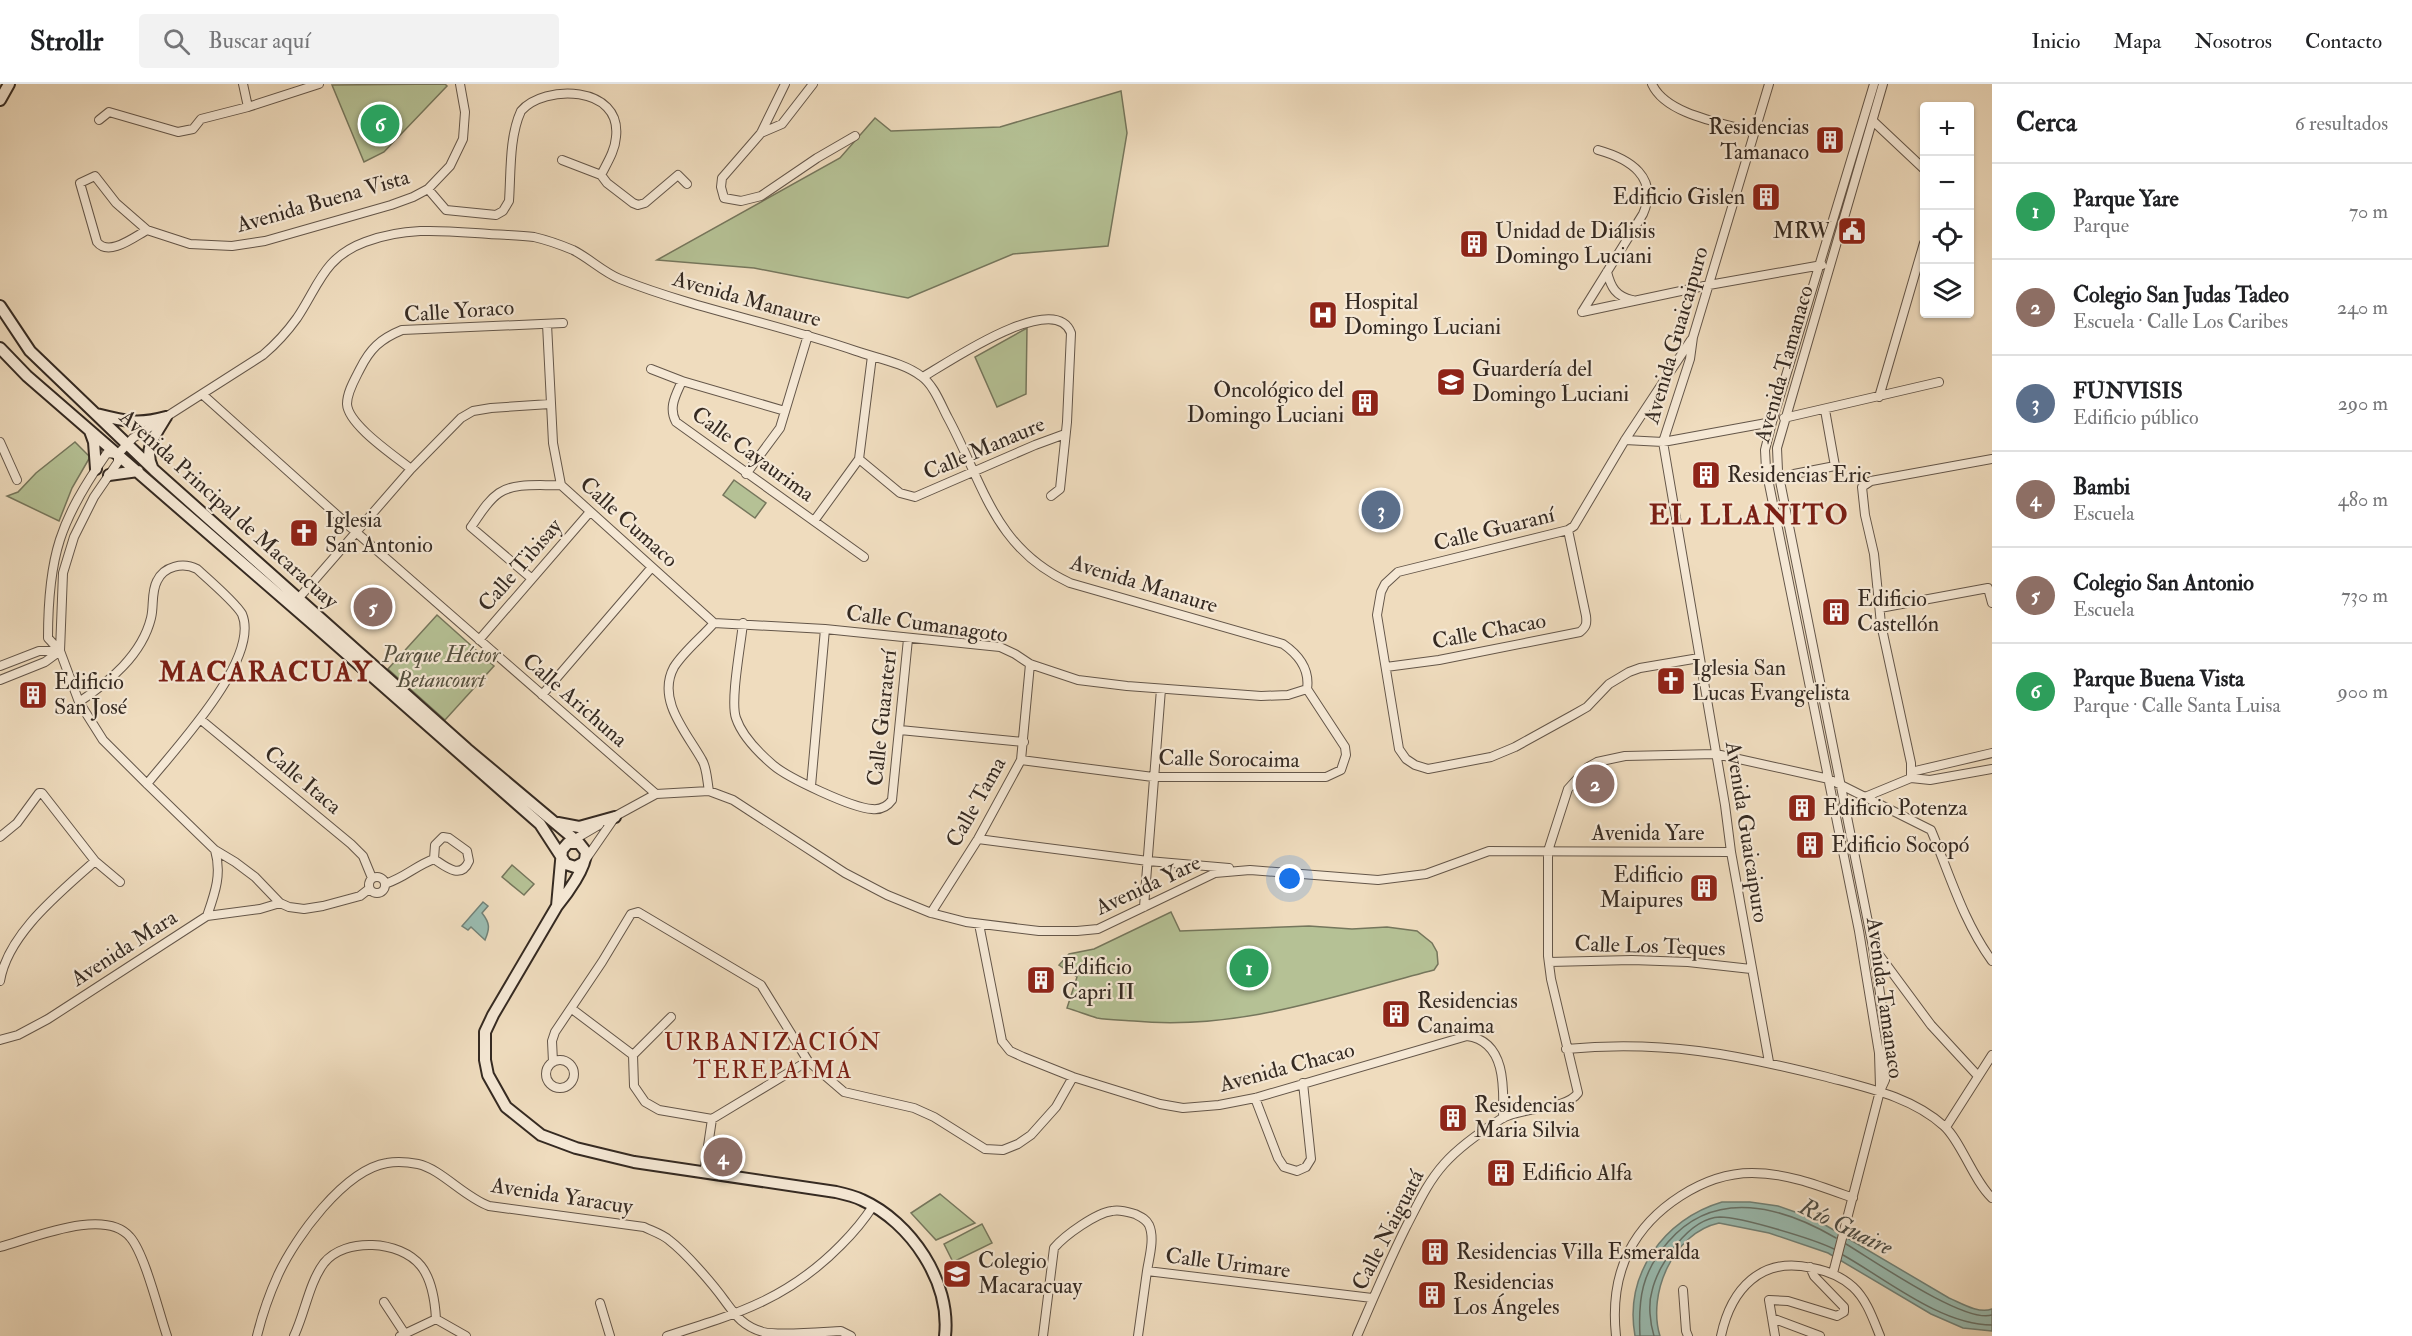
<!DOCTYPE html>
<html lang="es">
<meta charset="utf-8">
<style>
:root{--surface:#fff;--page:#f2f2f2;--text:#202124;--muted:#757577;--line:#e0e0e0;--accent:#0f766e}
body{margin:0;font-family:"IM FELL Double Pica",serif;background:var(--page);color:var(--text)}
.controls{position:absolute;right:18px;top:18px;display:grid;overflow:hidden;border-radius:6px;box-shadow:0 2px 4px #0004}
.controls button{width:54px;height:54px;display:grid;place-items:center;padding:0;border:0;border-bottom:2px solid var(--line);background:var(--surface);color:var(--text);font:30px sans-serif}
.you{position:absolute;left:1290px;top:795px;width:21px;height:21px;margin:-15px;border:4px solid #fff;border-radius:50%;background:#1a73e8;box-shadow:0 0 0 9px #1a73e833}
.badge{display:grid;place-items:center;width:39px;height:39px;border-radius:50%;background:var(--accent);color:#fff;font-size:20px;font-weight:700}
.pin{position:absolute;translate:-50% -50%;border:3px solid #fff;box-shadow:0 2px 6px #0006}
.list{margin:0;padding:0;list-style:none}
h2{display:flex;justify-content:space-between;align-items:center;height:78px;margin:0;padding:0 24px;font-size:26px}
h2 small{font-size:20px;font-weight:400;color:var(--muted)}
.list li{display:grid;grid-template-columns:39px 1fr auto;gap:18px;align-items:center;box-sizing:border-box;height:96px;padding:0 24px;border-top:2px solid var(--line)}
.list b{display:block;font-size:22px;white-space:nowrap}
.list p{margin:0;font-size:20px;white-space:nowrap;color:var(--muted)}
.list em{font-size:20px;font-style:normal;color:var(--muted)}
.icon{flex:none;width:33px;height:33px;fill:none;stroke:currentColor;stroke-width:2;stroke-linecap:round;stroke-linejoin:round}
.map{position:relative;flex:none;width:1992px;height:1252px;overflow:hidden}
header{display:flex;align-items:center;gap:36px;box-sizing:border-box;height:84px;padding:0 30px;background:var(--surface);border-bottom:2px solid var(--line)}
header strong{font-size:28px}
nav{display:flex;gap:33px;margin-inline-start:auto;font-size:21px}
.search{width:420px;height:54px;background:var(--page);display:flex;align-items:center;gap:15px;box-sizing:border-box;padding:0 21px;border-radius:6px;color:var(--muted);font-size:22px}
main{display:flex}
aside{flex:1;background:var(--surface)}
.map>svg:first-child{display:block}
.green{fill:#b5c195;stroke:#75765c;stroke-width:1.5}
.water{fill:#9abcb1;stroke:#728278;stroke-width:1.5}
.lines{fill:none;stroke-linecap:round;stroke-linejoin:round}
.shore{stroke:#68736a;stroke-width:1.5}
.street-casing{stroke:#645649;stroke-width:10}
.secondary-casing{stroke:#352a22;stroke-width:14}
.street{stroke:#f5e8d5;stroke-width:8}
.secondary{stroke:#f5e8d5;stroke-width:10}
.labels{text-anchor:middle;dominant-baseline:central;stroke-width:4.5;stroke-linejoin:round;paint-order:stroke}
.poi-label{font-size:22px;fill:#352a22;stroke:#f5e8d5;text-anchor:start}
.street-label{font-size:22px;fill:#352a22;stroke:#f5e8d5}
.park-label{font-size:22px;font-style:italic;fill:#55503f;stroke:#f5e8d5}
.neighbourhood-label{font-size:24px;letter-spacing:1.5px;fill:#7a1f14;stroke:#f5e8d5}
.water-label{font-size:24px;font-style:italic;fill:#4e4e46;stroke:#f5e8d5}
.district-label{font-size:28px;font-weight:bold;letter-spacing:1.5px;fill:#7a1f14;stroke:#f5e8d5}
</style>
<header>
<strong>Strollr</strong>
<div class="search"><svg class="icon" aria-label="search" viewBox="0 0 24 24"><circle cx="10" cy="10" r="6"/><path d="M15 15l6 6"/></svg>Buscar aquí</div>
<nav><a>Inicio</a><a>Mapa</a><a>Nosotros</a><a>Contacto</a></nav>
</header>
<main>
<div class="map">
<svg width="1992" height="1252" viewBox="0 0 1992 1252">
<rect width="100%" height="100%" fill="#efdcbe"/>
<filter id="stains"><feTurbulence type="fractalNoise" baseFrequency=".00333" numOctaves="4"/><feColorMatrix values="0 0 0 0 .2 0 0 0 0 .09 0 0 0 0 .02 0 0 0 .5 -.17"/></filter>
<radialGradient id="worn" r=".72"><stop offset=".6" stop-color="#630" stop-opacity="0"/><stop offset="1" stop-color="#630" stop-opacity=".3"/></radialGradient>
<path class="green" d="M445,0L447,2L384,68L364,78L332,1Z
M1121,7L1127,49L1108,162L1013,170L908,214L754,184L657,176L840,74L875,34L891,47L1000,43Z
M1027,244L1026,310L997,323L975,273Z
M75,358L90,373L72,404L59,437L7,412L18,408L36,389Z
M734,396L766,419L755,434L723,411Z
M437,531L494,582L445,636L388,585Z
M512,781L534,800L524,811L502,793Z
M1171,828L1180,847L1309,842L1352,845L1387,843L1417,847L1432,859L1437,868L1438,880L1434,886C1334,912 1238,947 1134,937C1122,936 1109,936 1097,934C1087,931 1077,927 1067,924L1077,893L1059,881L1069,870L1094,865Z
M940,1110L975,1139L936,1156L911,1129Z
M982,1140L992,1159L953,1178L944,1160Z"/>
<path class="water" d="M483,818L488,822L482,829C490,839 490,844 485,856L471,843L468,846L462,842Z
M1722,1118H1750L1778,1122L1815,1135L1949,1214C1961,1219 1978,1230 1992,1225V1247L1963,1244L1931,1230L1828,1169L1769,1149L1719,1139C1673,1149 1647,1210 1660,1252H1635C1624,1190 1664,1135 1722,1118Z"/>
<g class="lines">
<path class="shore" d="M1846,1160C1873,1176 1965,1240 1992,1231
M1843,1171C1886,1195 1941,1241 1992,1241
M1640,1252C1638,1214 1642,1188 1668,1158C1715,1103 1783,1123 1836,1154
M1654,1252C1650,1239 1648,1220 1652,1207C1658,1180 1689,1134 1720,1133C1741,1133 1814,1155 1834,1165"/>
<g class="street-casing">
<path id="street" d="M243,0L248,23
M785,0L761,49L722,94L721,103L724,114L741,117L761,112L817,74L855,52
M1652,0C1666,31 1723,39 1754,48
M1769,0L1693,253L1690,275L1663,358L1725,721L1731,768L1769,978
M1874,0L1772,338L1765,366L1766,385L1859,847L1879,969L1880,1003
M99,36L109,28L178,48L193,45L201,35L248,23L319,0
M1873,37L1924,85
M761,49L782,40L813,0
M562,76L601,91L607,99L633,119L638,121L645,119L678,91L687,100
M428,105L446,126L496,131L503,127L509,117C511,89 509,53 521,27C544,0 622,1 616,53C615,67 607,79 601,91
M147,146C134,153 109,173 97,158L80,99L95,92L116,119L147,146L190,160L232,162L265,157L391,121L413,113L428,105L450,82L463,55L465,28L460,0
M1607,188C1611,204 1616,212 1632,216
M1582,228L1709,201L1822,181
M1582,228L1643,130C1659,93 1630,75 1598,66
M547,240L553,359L561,401L714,539
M1691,256L1625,356L1574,442L1568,446L1398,488L1385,500L1381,508L1377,531L1399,665L1406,675L1415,681L1428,685L1491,673L1515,663L1573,631L1587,623L1609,600L1629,588L1640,584L1699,574
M651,285L682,297L785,327
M923,293C947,279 1055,205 1071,249L1067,338L1060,405L1051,412
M682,297C676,311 668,323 676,338L864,473
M202,310L357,449L656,710
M1879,313L1924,159
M1784,334L1939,298
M1625,356L1663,358L1772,338
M0,358L17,396
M118,370L133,354L263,271C276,260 287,248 297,234C319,201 324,173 365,158C408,142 445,147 489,150C504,151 520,151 534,153C547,156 561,161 573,166C589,174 603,188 620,195C696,225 778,240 856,267C876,274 904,279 921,292C934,301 941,321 948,334C984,401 994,464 1070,499L1283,560C1299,571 1310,585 1307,605
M118,370V378L94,413L74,453L63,489L60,567L79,618L103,656L147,700L215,766L235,778L255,793L280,819L289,823L304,825L323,822L360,812L369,805
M859,375L900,409L915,413L1035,361L1065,350
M411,385C395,372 348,341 347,320C347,308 355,295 360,285C370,265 380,255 402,246L563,239
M746,390L780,344L808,251
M1794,390L1835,382L1825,326
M814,437L859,375L872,272
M531,494L471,443C479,432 487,417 499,409C515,398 542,402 561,401
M298,515L411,385L461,334L473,327L491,324L550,320
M1880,524L1988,504L1992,519
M714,539L825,545L1000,563L1015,570L1030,580L1078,596L1127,602L1261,612L1288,611L1307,605
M743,539C741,560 730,617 736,634C742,652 759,669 773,681C788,694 852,724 872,725C881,726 887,723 892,716L908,555
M479,556L589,429
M60,567L48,554C48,472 60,436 107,369L117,370
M0,582L39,567H60
M1386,583L1439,576L1580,548C1586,543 1587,540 1586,532L1568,446
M0,596L45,578L60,567
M542,611L652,483
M79,618C109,598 142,571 151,534C154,523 151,508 157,497C164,482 183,478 197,485C207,494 236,519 242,530C261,575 174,666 147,700
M200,635L351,760L363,772L372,794
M900,646L1024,658
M1021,676L1153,693H1326L1341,686L1346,671L1345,663L1307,605
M1911,688L1992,669
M1911,694V679L1881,540L1874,470L1865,431L1862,403L1871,397L1992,375
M811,702L825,545
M709,707C707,697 707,684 702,676C687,649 656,616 674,583C684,567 702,553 714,539
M1865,713L1911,694L1930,696L1992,685
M612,734L656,710L709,707L733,716L845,789L887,811L931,829L966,838L1039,847H1077L1098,845L1215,789L1250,786L1378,796L1426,790L1489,767L1731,768
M0,753L17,739L39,709H42L95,777L120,798
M443,753L449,754L467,767L469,777C461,796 446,783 434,775L435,761Z
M978,755L1148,777L1229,784
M570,758L599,741
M586,775L615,733
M369 801a8 8 0 1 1 16 0a8 8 0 1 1-16 0Z
M385,800C406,793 415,782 434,775
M1144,823L1161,605
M931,829L978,755L1021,676L1030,580
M207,832L260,825L280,819
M979,840L1002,957L1010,967L1023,973L1073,993L1160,1020L1183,1024L1219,1021L1255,1014L1467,952C1506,957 1504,1004 1503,1034
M1874,864L1931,941L1978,992
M1549,878L1632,876L1688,878L1751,885
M0,897C8,849 61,808 95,777
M572,925L633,971
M671,933L633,971L634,1002L645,1018L659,1026L712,1035L808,977
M0,956L18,951L48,935L207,832C215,809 222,790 215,766
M1566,965C1662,956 1736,970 1827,993C1868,1004 1912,1013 1944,1042C1961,1057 1973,1096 1992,1114
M546 990a14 14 0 1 1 28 0a14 14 0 1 1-28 0Z
M553,978L552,957L555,948L602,878L631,830L638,828L761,901L808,977L844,1008L914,1024L934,1033L985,1065L1003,1066L1018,1060L1031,1051L1056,1023L1073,993
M1255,1014L1278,1074L1284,1083L1297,1087L1306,1083L1311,1075L1303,999
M1946,1043L1992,971
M704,1089L712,1035
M0,1163C33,1154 105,1123 130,1153C145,1170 159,1229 167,1252
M1833,1189L1880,1007L1885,996L1887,985L1886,949L1873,863L1778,387L1777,364L1883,0
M1683,1206L1686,1247L1688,1252
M384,1218L405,1250
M600,1219L610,1252
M1772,1234L1820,1252
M436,1235L466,1252
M257,1252C262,1231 269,1211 278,1191C295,1154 344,1086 387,1079C397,1077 408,1078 418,1080C441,1085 464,1113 489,1122L644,1143C652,1147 662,1150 669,1156C686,1169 712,1199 725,1217C736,1232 743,1242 763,1248C779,1252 822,1248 841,1247L851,1252
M294,1252C305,1229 309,1199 324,1179C345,1153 400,1156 421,1182C432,1196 435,1217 436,1235
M400,1252L436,1235
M667,1252C737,1230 788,1215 841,1161C853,1149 864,1136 873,1122
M1043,1252L1054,1164C1065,1151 1096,1129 1112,1127C1120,1125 1128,1128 1135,1130C1141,1133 1146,1135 1149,1141C1155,1154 1149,1174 1147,1187L1372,1214
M1138,1252L1147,1187
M1357,1252C1373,1215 1388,1179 1406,1143C1417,1122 1427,1099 1444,1080C1459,1063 1482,1047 1501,1035C1522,1022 1565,1027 1578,1009L1551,895L1548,872V767L1568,705L1588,683L1597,678L1625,672L1716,670L1829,695L1931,746C1950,791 1963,837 1992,877
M1616,1252C1613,1224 1616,1193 1629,1167C1651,1124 1704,1089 1752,1089C1788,1089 1820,1102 1853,1114
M1721,1252C1731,1205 1761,1172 1812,1184C1828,1187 1841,1192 1853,1203C1867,1216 1873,1235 1880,1252
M1775,1252L1769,1216L1788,1217L1837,1232L1844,1228V1223L1814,1192L1810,1183"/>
</g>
<g class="secondary-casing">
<path id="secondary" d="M0,16L9,0
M0,222L30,267L154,386L467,665L579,759
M0,264L27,292L315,542L540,740L566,780L575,783L584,778
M96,330C124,337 138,341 166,333
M90,347L94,358L96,385
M152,383C143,365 157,348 166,333
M109,391L138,387
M558,739L579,743L615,733
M557,822L562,766L568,759H579L586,768C586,784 567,810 557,822L493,931L485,948V976L488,991L506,1023L541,1051L576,1064L634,1078L836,1108C845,1110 854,1112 862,1116C911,1138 951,1198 945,1252"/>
</g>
<use href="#street" class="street"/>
<use href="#secondary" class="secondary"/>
</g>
<defs>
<g id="building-square" transform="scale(1.5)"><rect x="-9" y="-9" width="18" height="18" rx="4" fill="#8f2418" stroke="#f5e8d5"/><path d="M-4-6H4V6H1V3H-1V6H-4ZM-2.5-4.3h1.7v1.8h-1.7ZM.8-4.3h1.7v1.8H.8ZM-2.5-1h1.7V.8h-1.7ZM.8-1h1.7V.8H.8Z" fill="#fff"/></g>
<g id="civic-square" transform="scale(1.5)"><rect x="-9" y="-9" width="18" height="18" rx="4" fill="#8f2418" stroke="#f5e8d5"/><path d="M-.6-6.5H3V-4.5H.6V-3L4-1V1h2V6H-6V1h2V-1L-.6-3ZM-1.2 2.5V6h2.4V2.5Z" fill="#fff"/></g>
<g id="hospital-square" transform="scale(1.5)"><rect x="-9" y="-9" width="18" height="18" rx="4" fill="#8f2418" stroke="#f5e8d5"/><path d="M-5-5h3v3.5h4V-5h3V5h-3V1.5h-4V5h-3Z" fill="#fff"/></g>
<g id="school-square" transform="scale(1.5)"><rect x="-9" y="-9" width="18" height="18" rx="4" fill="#8f2418" stroke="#f5e8d5"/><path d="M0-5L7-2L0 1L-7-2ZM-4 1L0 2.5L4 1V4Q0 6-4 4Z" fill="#fff"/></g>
<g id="church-square" transform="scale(1.5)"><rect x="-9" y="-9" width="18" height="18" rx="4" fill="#8f2418" stroke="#f5e8d5"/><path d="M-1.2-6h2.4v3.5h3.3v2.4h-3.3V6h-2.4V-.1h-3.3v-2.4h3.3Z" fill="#fff"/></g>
</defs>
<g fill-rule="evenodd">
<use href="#building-square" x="1830" y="56"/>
<use href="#building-square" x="1766" y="113"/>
<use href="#civic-square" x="1852" y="147"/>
<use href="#building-square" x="1474" y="160"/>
<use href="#hospital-square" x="1323" y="231"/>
<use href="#school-square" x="1451" y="298"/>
<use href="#building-square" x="1365" y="319"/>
<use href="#building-square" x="1706" y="391"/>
<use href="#church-square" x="304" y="449"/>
<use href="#building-square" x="1836" y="528"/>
<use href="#church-square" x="1671" y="597"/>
<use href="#building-square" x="33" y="611"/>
<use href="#building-square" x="1802" y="724"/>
<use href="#building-square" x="1810" y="761"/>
<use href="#building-square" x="1704" y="804"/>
<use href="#building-square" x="1041" y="896"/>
<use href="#building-square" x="1396" y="930"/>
<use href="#building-square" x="1453" y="1034"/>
<use href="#building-square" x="1501" y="1089"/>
<use href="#building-square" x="1435" y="1168"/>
<use href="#school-square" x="957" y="1190"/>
<use href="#building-square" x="1432" y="1211"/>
</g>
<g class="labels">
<g class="poi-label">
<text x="1809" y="43" text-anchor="end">Residencias<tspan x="1809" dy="25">Tamanaco</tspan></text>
<text x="1745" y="113" text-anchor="end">Edificio Gislen</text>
<text x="1495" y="147">Unidad de Diálisis<tspan x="1495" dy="25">Domingo Luciani</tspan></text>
<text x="1831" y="147" text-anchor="end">MRW</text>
<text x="1344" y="218">Hospital<tspan x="1344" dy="25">Domingo Luciani</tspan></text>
<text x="1472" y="285">Guardería del<tspan x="1472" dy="25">Domingo Luciani</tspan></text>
<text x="1344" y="306" text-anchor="end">Oncológico del<tspan x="1344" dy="25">Domingo Luciani</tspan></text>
<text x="1727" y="391">Residencias Eric</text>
<text x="325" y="436">Iglesia<tspan x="325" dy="25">San Antonio</tspan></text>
<text x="1857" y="515">Edificio<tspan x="1857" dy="25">Castellón</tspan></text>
<text x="1692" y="584">Iglesia San<tspan x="1692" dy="25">Lucas Evangelista</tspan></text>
<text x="54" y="598">Edificio<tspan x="54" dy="25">San José</tspan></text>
<text x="1823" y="724">Edificio Potenza</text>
<text x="1831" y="761">Edificio Socopó</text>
<text x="1683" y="791" text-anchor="end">Edificio<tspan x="1683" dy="25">Maipures</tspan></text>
<text x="1062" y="883">Edificio<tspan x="1062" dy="25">Capri II</tspan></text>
<text x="1417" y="917">Residencias<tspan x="1417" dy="25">Canaima</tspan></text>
<text x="1474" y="1021">Residencias<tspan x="1474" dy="25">Maria Silvia</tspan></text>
<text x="1522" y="1089">Edificio Alfa</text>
<text x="1456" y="1168">Residencias Villa Esmeralda</text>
<text x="978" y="1177">Colegio<tspan x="978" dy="25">Macaracuay</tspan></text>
<text x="1453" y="1198">Residencias<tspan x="1453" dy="25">Los Ángeles</tspan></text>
</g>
<g class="street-label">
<text transform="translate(323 117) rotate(-16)">Avenida Buena Vista</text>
<text transform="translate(747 215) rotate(16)">Avenida Manaure</text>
<text transform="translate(459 227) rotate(-4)">Calle Yoraco</text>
<text transform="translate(1676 251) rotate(-74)">Avenida Guaicaipuro</text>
<text transform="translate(1784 280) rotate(-74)">Avenida Tamanaco</text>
<text transform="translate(984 364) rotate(-23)">Calle Manaure</text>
<text transform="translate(753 370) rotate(36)">Calle Cayaurima</text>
<text transform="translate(229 425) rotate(42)">Avenida Principal de Macaracuay</text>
<text transform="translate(629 438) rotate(42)">Calle Cumaco</text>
<text transform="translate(1494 445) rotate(-14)">Calle Guaraní</text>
<text transform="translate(520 481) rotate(-49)">Calle Tibisay</text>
<text transform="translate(1144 500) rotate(17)">Avenida Manaure</text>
<text transform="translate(927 540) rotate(8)">Calle Cumanagoto</text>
<text transform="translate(1489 547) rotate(-11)">Calle Chacao</text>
<text transform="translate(575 616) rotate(41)">Calle Arichuna</text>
<text transform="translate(882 634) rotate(-84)">Calle Guaraterí</text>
<text transform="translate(1229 675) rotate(1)">Calle Sorocaima</text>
<text transform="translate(303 696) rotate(40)">Calle Itaca</text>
<text transform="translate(976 718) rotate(-61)">Calle Tama</text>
<text transform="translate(1747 748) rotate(81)">Avenida Guaicaipuro</text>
<text x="1648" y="749">Avenida Yare</text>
<text transform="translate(1148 801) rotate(-25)">Avenida Yare</text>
<text transform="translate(1650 862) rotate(2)">Calle Los Teques</text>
<text transform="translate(124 864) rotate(-33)">Avenida Mara</text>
<text transform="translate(1885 914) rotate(82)">Avenida Tamanaco</text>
<text transform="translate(1287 983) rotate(-15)">Avenida Chacao</text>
<text transform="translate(562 1112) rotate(9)">Avenida Yaracuy</text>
<text transform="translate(1388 1146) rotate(-63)">Calle Naiguatá</text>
<text transform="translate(1228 1179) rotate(7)">Calle Urimare</text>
</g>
<g class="park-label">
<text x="441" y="571">Parque Héctor<tspan x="441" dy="25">Betancourt</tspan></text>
</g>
<g class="neighbourhood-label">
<text x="773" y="958">URBANIZACIÓN<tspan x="773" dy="28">TEREPAIMA</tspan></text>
</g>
<g class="water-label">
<text transform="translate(1846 1143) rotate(26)">Río Guaire</text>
</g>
<g class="district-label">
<text x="1749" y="431">EL LLANITO</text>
<text x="266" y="588">MACARACUAY</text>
</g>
</g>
<rect width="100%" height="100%" filter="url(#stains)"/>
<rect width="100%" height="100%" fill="url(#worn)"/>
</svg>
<div class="controls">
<button>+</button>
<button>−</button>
<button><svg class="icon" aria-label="locate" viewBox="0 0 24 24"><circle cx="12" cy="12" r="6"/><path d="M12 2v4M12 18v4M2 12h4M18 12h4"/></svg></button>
<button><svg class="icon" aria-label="layers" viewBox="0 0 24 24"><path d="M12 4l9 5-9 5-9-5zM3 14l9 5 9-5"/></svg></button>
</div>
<div class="you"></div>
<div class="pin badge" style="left:1249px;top:884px;background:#2e9e5b">1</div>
<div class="pin badge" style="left:1595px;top:700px;background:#8d6e63">2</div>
<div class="pin badge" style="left:1381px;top:426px;background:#5c6f8a">3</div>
<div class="pin badge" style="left:723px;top:1073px;background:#8d6e63">4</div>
<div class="pin badge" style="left:373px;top:523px;background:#8d6e63">5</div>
<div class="pin badge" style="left:380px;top:40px;background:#2e9e5b">6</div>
</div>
<aside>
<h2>Cerca<small>6 resultados</small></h2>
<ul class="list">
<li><span class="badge" style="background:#2e9e5b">1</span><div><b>Parque Yare</b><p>Parque</p></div><em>70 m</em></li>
<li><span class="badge" style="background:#8d6e63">2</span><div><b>Colegio San Judas Tadeo</b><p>Escuela · Calle Los Caribes</p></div><em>240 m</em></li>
<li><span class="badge" style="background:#5c6f8a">3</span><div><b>FUNVISIS</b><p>Edificio público</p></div><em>290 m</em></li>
<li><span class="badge" style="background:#8d6e63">4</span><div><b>Bambi</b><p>Escuela</p></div><em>480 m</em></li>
<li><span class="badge" style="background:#8d6e63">5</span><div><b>Colegio San Antonio</b><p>Escuela</p></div><em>730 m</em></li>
<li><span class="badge" style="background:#2e9e5b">6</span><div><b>Parque Buena Vista</b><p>Parque · Calle Santa Luisa</p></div><em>900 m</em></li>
</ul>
</aside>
</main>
